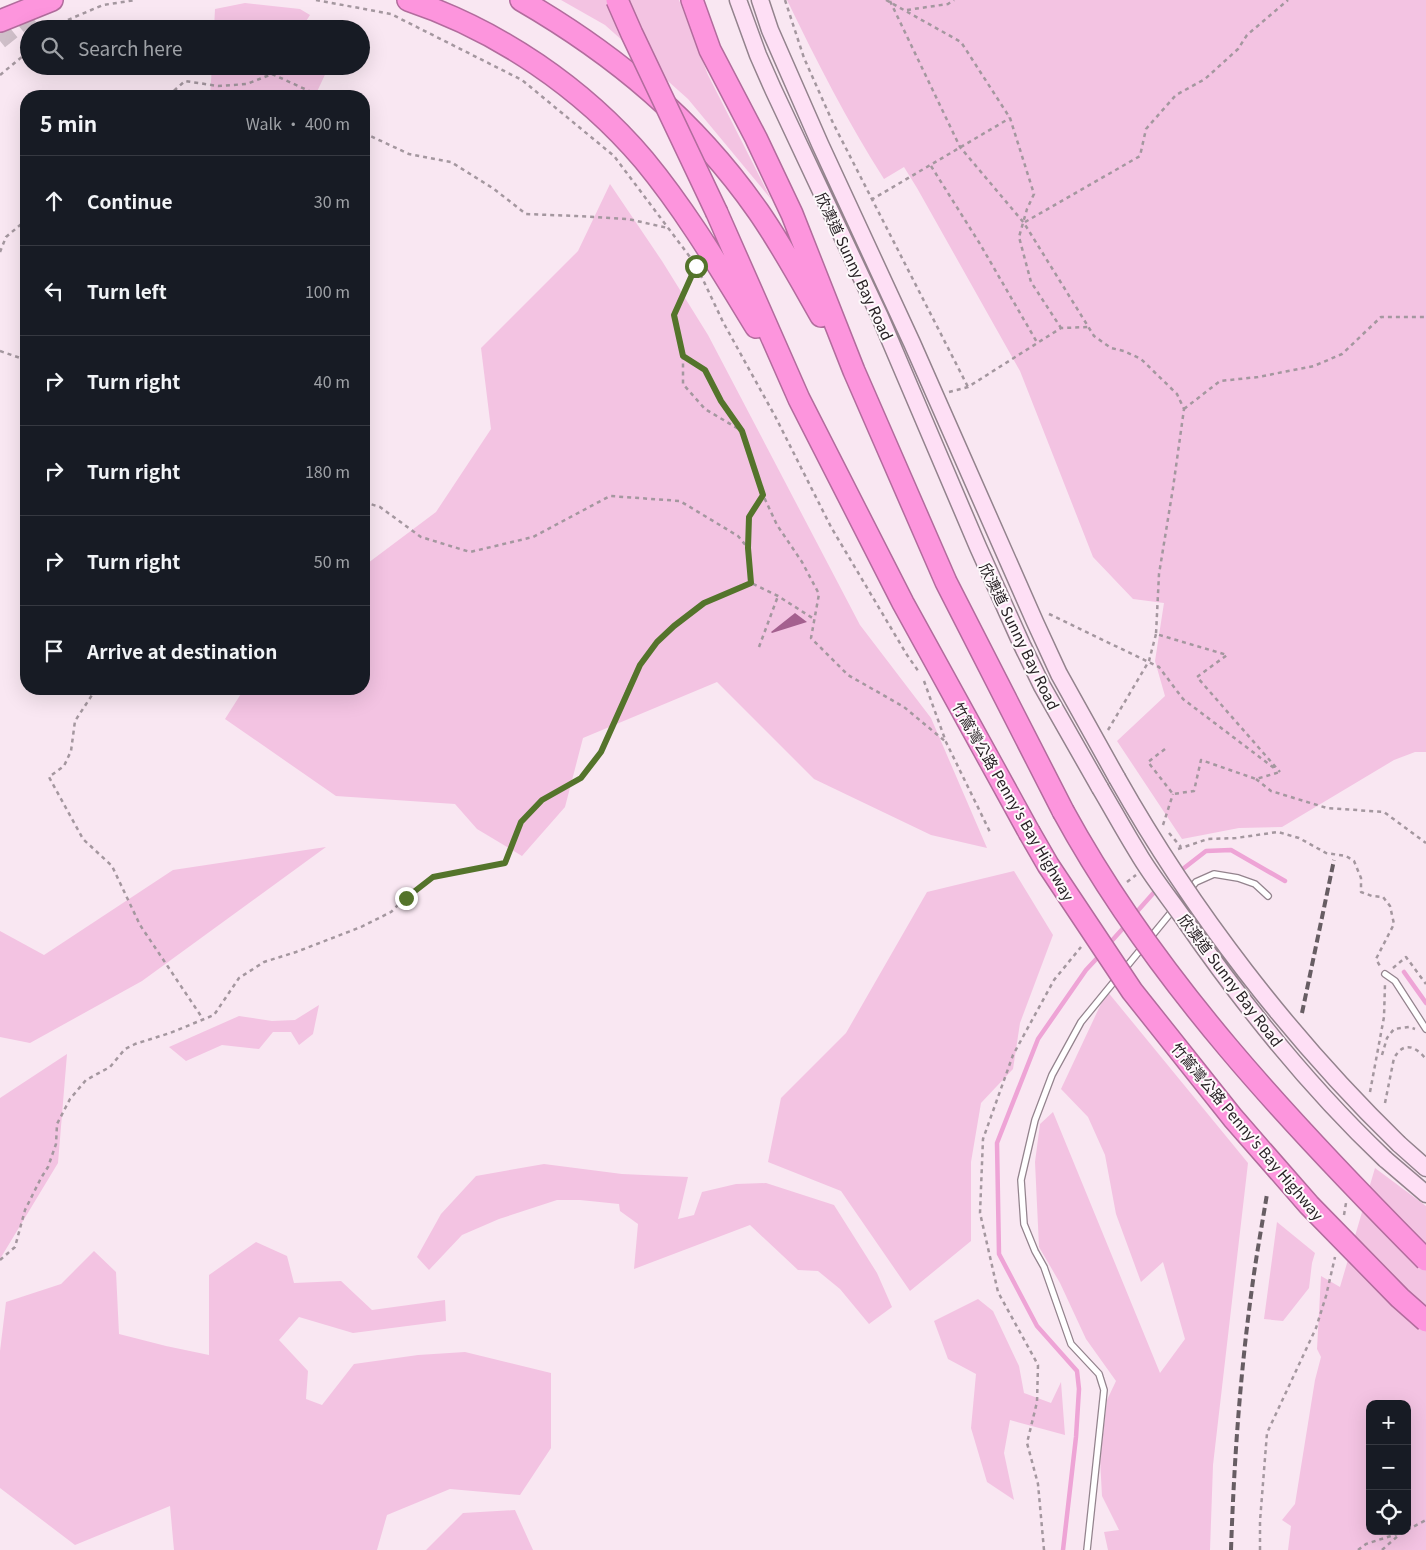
<!DOCTYPE html>
<meta charset="utf-8">
<style>
:root{--surface:#171b24;--page:#20242c;--text:#f1f3f6;--muted:#9ea1a6;--line:#363941}
body{margin:0;font-family:Georgia,"Noto Sans TC",serif;background:var(--page);color:var(--text)}
.controls{position:absolute;right:15px;bottom:15px;display:grid;overflow:hidden;border-radius:10px;box-shadow:0 5px 20px #0002}
.controls button{width:45px;height:45px;display:grid;place-items:center;padding:0;border:0;border-bottom:1px solid var(--line);background:var(--surface);color:var(--text);font:25px sans-serif}
.stop{position:absolute;width:15px;height:15px;margin:-11px;border:4px solid #54742b;border-radius:50%;background:#fff}
.stop.end{background:#54742b;border-color:#fff;box-shadow:0 1px 5px #0008}
.list{margin:0;padding:0;list-style:none}
h2{display:flex;justify-content:space-between;align-items:center;height:65px;margin:0;padding:0 20px;font-size:21px}
h2 small{font-size:16px;font-weight:400;color:var(--muted)}
.list li{display:grid;grid-template-columns:32px 1fr auto;gap:15px;align-items:center;box-sizing:border-box;height:90px;padding:0 20px;border-top:1px solid var(--line)}
.list b{display:block;font-size:19px;white-space:nowrap}
.list em{font-size:16px;font-style:normal;color:var(--muted)}
.icon{flex:none;width:28px;height:28px;fill:none;stroke:currentColor;stroke-width:2;stroke-linecap:round;stroke-linejoin:round}
.map{position:relative;flex:none;width:1426px;height:1550px;overflow:hidden}
.search{position:absolute;background:var(--surface);box-shadow:0 5px 20px #0002;left:20px;top:20px;width:350px;height:55px;display:flex;align-items:center;gap:12px;box-sizing:border-box;padding:0 18px;border-radius:28px;color:var(--muted);font-size:19px}
.panel{position:absolute;background:var(--surface);box-shadow:0 5px 20px #0002;left:20px;top:90px;width:350px;height:605px;border-radius:20px}
.map>svg:first-child{display:block}
.green{fill:#f3c3e2;fill-rule:evenodd}
.lines{fill:none;stroke-linecap:round;stroke-linejoin:round}
.stream{stroke:#eea4d6;stroke-width:4.5}
.building{fill:#a4608f}
.secondary-tunnel{stroke:#cfbfc9;stroke-width:16;stroke-dasharray:16 8;stroke-linecap:butt}
.service-casing{stroke:#93838d;stroke-width:8}
.secondary-casing{stroke:#93838d;stroke-width:19}
.motorway-casing{stroke:#b26c9d;stroke-width:24}
.path{stroke:#a4979f;stroke-width:2.5;stroke-dasharray:4 4;stroke-linecap:butt}
.service{stroke:#fff;stroke-width:5.5}
.secondary{stroke:#fedff5;stroke-width:16}
.motorway{stroke:#fd95dd;stroke-width:21}
.rail{stroke:#675d63;stroke-width:4;stroke-dasharray:8 4;stroke-linecap:butt}
.secondary-bridge-casing{stroke:#93838d;stroke-width:19;stroke-linecap:butt}
.motorway-bridge-casing{stroke:#b26c9d;stroke-width:24;stroke-linecap:butt}
.secondary-bridge{stroke:#fedff5;stroke-width:16}
.motorway-bridge{stroke:#fd95dd;stroke-width:21}
.route{stroke:#54742b;stroke-width:6}
.labels{text-anchor:middle;dominant-baseline:central;stroke-width:4;stroke-linejoin:round;paint-order:stroke}
.street-label{font-size:15px;fill:#282125;stroke:#fdf9fb}
</style>
<div class="map">
<svg width="1426" height="1550" viewBox="0 0 1426 1550">
<rect width="100%" height="100%" fill="#f9e7f2"/>
<path class="green" d="M561,0H679L708,75L771,199L688,99L605,25Z
M787,0H1426V752H1415L1394,760L1282,827L1239,828L1182,839L1117,741L1165,696L1155,661L1164,603L1133,599L1093,557L1020,371L917,188L904,167L884,179C847,121 817,62 787,0Z
M245,3L300,9L310,15L301,29H214L215,9Z
M212,66H329L315,96H210Z
M610,184L662,261L708,335L860,625L931,718L987,848L931,835L814,779L717,682L583,738L565,807L522,856L477,829L455,804L336,796L225,719L244,689H364V566L436,512L491,429L481,348L578,251Z
M326,847L142,981L30,1043L0,1037V931L44,955L173,870Z
M1014,871L1053,935L1020,1023L1013,1069L981,1103L971,1162V1241L910,1291L841,1191L768,1162L781,1098L846,1033L927,892Z
M1107,991L1248,1163L1213,1465L1210,1550H1108L1104,1532L1119,1530L1102,1496L1100,1459L1107,1400L1116,1381L1086,1339L1060,1283L1039,1247L1035,1162L1040,1124L1053,1112L1160,1373L1185,1339L1163,1262L1141,1282L1116,1214L1105,1155L1088,1117L1061,1089Z
M319,1005L313,1034L299,1045L291,1032H273L259,1049L222,1045L186,1061L169,1047L239,1016L272,1021L295,1020Z
M67,1054L58,1163L0,1259V1098Z
M544,1164L622,1174L688,1177L678,1219L694,1215L702,1192L736,1184L766,1183L834,1205L877,1273L892,1307L869,1324L840,1289L818,1271L798,1270L750,1225L634,1269L638,1224L620,1211L619,1204L580,1200H557L499,1219L462,1235L429,1270L417,1257L441,1214L476,1176Z
M1375,1168L1426,1206V1550H1288L1291,1526L1282,1520L1295,1504L1315,1380L1321,1357L1317,1349L1321,1276L1340,1287ZM1370,1404H1407V1531H1370Z
M1277,1222L1315,1253L1312,1263L1309,1288L1283,1321L1264,1319Z
M256,1242L287,1256L294,1283L341,1281L372,1310L445,1300L446,1321L353,1333L299,1317L279,1340L308,1371L306,1399L322,1405L354,1364L418,1355L465,1352L551,1373V1448L520,1495L450,1489L387,1515L377,1550H174L170,1506L75,1545L0,1488V1351L6,1302L61,1284L94,1251L116,1272L119,1334L166,1346L209,1355V1275Z
M978,1299L993,1311L1019,1366L1024,1393L1051,1403L1061,1382L1065,1435L1010,1420L1004,1453L1014,1500L987,1482L971,1428L976,1374L948,1359L934,1321Z
M515,1510L533,1550H426L463,1513Z"/>
<g class="lines">
<path class="stream" d="M1179,872L1206,851L1231,850L1285,881
M1134,915L1157,889
M1108,945L1126,925
M1404,972L1426,1003
M1063,1550L1076,1437L1079,1389L1077,1371L1037,1326L999,1254L997,1143L1038,1039L1086,970L1100,955"/>
</g>
<path class="building" d="M795,613L807,622L772,633L771,632Z"/>
<g class="lines">
<path class="secondary-tunnel" d="M0,41L37,11"/>
<g class="service-casing">
<path id="service" d="M1123,971L1196,882L1214,874L1238,878L1255,884L1268,896
M1385,974L1395,981L1426,1029
M1087,1550L1104,1390L1099,1374L1071,1344L1044,1267L1035,1251L1024,1224L1021,1180L1035,1120L1052,1075L1081,1022L1117,978"/>
</g>
<g class="secondary-casing">
<path id="secondary" d="M738,0L758,55L773,89L880,317L978,547L1022,645L1042,686L1100,788
M760,0L770,30L820,144L912,343L1035,622L1059,674L1117,778
M1399,1144L1426,1168
M1385,1159L1426,1194"/>
</g>
<g class="motorway-casing">
<path id="motorway" d="M408,0C498,30 583,88 644,160C687,212 721,270 756,327
M521,0C616,55 695,121 758,211C781,244 801,281 821,316
M692,0L710,50L756,138L792,214L854,371L946,582L1063,811
M0,21L52,0
M717,213L799,399L903,603L1029,832"/>
</g>
<path class="path" d="M316,0L391,14L522,80L614,156L693,261
M785,0L804,58L833,123L968,387
M886,0L961,42L1010,118L1034,194L1027,209L1019,237L1031,282L1061,328
M890,1L960,147L1024,223L1094,336L1111,348L1124,351L1141,359L1177,394L1184,409L1173,488L1159,574L1156,634L1227,655L1197,677L1280,772
M907,10L948,4L954,0
M55,29L63,22L103,5L136,0
M0,75L29,51
M168,96L185,81L218,86L247,84L272,74L320,96
M364,133L409,154L451,162L494,189L526,214L576,216L628,219L668,228
M931,166L980,244L1038,344
M871,200L1010,118
M1025,222L1140,156L1146,129L1176,95L1205,79L1238,49L1247,35L1288,0
M0,252L6,237L26,220
M696,265L674,315L683,356V384L705,409L742,431L763,495L777,525L802,562L819,594L811,638L848,675L904,707L946,742
M697,267L723,322L775,416L831,527L907,655L919,672
M0,351L26,360
M683,356L705,370L721,401L741,430
M949,392L968,387L1061,328L1090,327
M1184,409L1220,381L1258,377L1314,366L1342,354L1381,317H1426
M364,502L380,507L421,537L470,552L533,537L610,496L680,501L738,536L748,548
M751,583L748,548L749,517L763,495
M1049,614L1159,667L1183,699L1274,768
M759,647L778,596
M924,681L946,742L990,832
M96,689L75,721L71,751L64,766L49,777L83,839L112,866L140,925L203,1019
M1108,730L1149,661L1156,634
M1165,749L1148,762L1173,794L1194,791L1201,760L1256,779L1280,772
M1256,779L1271,791L1327,808L1384,812L1426,843
M1163,825L1173,794
M1169,833L1181,847
M1178,849L1208,839L1236,838L1278,832L1299,838L1326,853L1346,856L1354,861L1361,878V892L1372,896L1383,897L1390,906L1394,924L1376,959L1380,966
M1127,882L1136,875
M1393,968L1406,957L1426,984
M1382,1055L1387,1038L1394,1029L1409,1027L1415,1029
M1370,1092L1384,1017L1385,984
M1385,1103L1394,1058C1404,1041 1415,1046 1426,1059
M1344,1215L1346,1203
M0,1260L15,1247L25,1210L41,1178L48,1167L56,1144L57,1124L70,1099L86,1080L110,1067L125,1049L135,1044L170,1033L214,1015L239,978L264,962L296,952L361,927L391,912L405,898L433,877L505,863L521,822L542,800L581,777L601,751L614,725L627,690L639,665L657,642L674,626L704,603L751,583L778,596L814,619
M1407,1530L1426,1520
M1044,1550L1038,1484L1027,1443L1037,1402L1038,1365L998,1292L980,1213L983,1139L1013,1055L1054,980L1081,947
M1260,1550V1521L1267,1433L1316,1328L1326,1296L1335,1257
M1358,1550L1366,1544L1406,1531
M1382,1550L1400,1534"/>
<use href="#service" class="service"/>
<use href="#secondary" class="secondary"/>
<use href="#motorway" class="motorway"/>
<path class="rail" d="M1302,1013L1334,860
M1231,1550C1234,1462 1240,1375 1252,1288C1256,1257 1262,1225 1267,1194"/>
<g class="secondary-bridge-casing">
<path id="secondary-bridge" d="M1117,778C1192,911 1290,1038 1399,1144
M1100,788C1113,810 1125,832 1138,853C1152,877 1170,899 1186,922C1245,1007 1310,1088 1385,1159"/>
</g>
<g class="motorway-bridge-casing">
<path id="motorway-bridge" d="M617,0L632,34L717,213
M1063,811C1155,980 1291,1124 1426,1260
M1029,832L1048,865L1132,991L1233,1118L1309,1205L1400,1298L1426,1321"/>
</g>
<use href="#secondary-bridge" class="secondary-bridge"/>
<use href="#motorway-bridge" class="motorway-bridge"/>
</g>
<g class="lines">
<path class="route" d="M406,898L433,877L505,863L521,822L542,800L581,778L601,752L640,665L657,642L674,626L704,603L751,583L748,548L749,517L763,495L742,431L721,401L705,370L683,356L674,315L696,266"/>
</g>
<g class="labels">
<g class="street-label">
<text transform="translate(855 266) rotate(65)">欣澳道 Sunny Bay Road</text>
<text transform="translate(1020 636) rotate(64)">欣澳道 Sunny Bay Road</text>
<text transform="translate(1014 801) rotate(60)">竹篙灣公路 Penny's Bay Highway</text>
<text transform="translate(1231 980) rotate(53)">欣澳道 Sunny Bay Road</text>
<text transform="translate(1248 1131) rotate(50)">竹篙灣公路 Penny's Bay Highway</text>
</g>
</g>
</svg>
<div class="controls">
<button>+</button>
<button>−</button>
<button><svg class="icon" aria-label="locate" viewBox="0 0 24 24"><circle cx="12" cy="12" r="6"/><path d="M12 2v4M12 18v4M2 12h4M18 12h4"/></svg></button>
</div>
<div class="stop" style="left:696px;top:266px"></div>
<div class="stop end" style="left:406px;top:898px"></div>
<div class="search"><svg class="icon" aria-label="search" viewBox="0 0 24 24"><circle cx="10" cy="10" r="6"/><path d="M15 15l6 6"/></svg>Search here</div>
<section class="panel">
<h2>5 min<small>Walk · 400 m</small></h2>
<ul class="list">
<li><svg class="icon" aria-label="ahead" viewBox="0 0 24 24"><path d="M12 20V5M6 11l6-6 6 6"/></svg><div><b>Continue</b></div><em>30 m</em></li>
<li><svg class="icon" aria-label="left" viewBox="0 0 24 24"><path d="M17 20v-9H6M10 6l-5 5 5 5"/></svg><div><b>Turn left</b></div><em>100 m</em></li>
<li><svg class="icon" aria-label="right" viewBox="0 0 24 24"><path d="M7 20v-9h11M14 6l5 5-5 5"/></svg><div><b>Turn right</b></div><em>40 m</em></li>
<li><svg class="icon" aria-label="right" viewBox="0 0 24 24"><path d="M7 20v-9h11M14 6l5 5-5 5"/></svg><div><b>Turn right</b></div><em>180 m</em></li>
<li><svg class="icon" aria-label="right" viewBox="0 0 24 24"><path d="M7 20v-9h11M14 6l5 5-5 5"/></svg><div><b>Turn right</b></div><em>50 m</em></li>
<li><svg class="icon" aria-label="arrive" viewBox="0 0 24 24"><path d="M6 21V4h12l-3 4 3 4H6"/></svg><div><b>Arrive at destination</b></div></li>
</ul>
</section>
</div>
